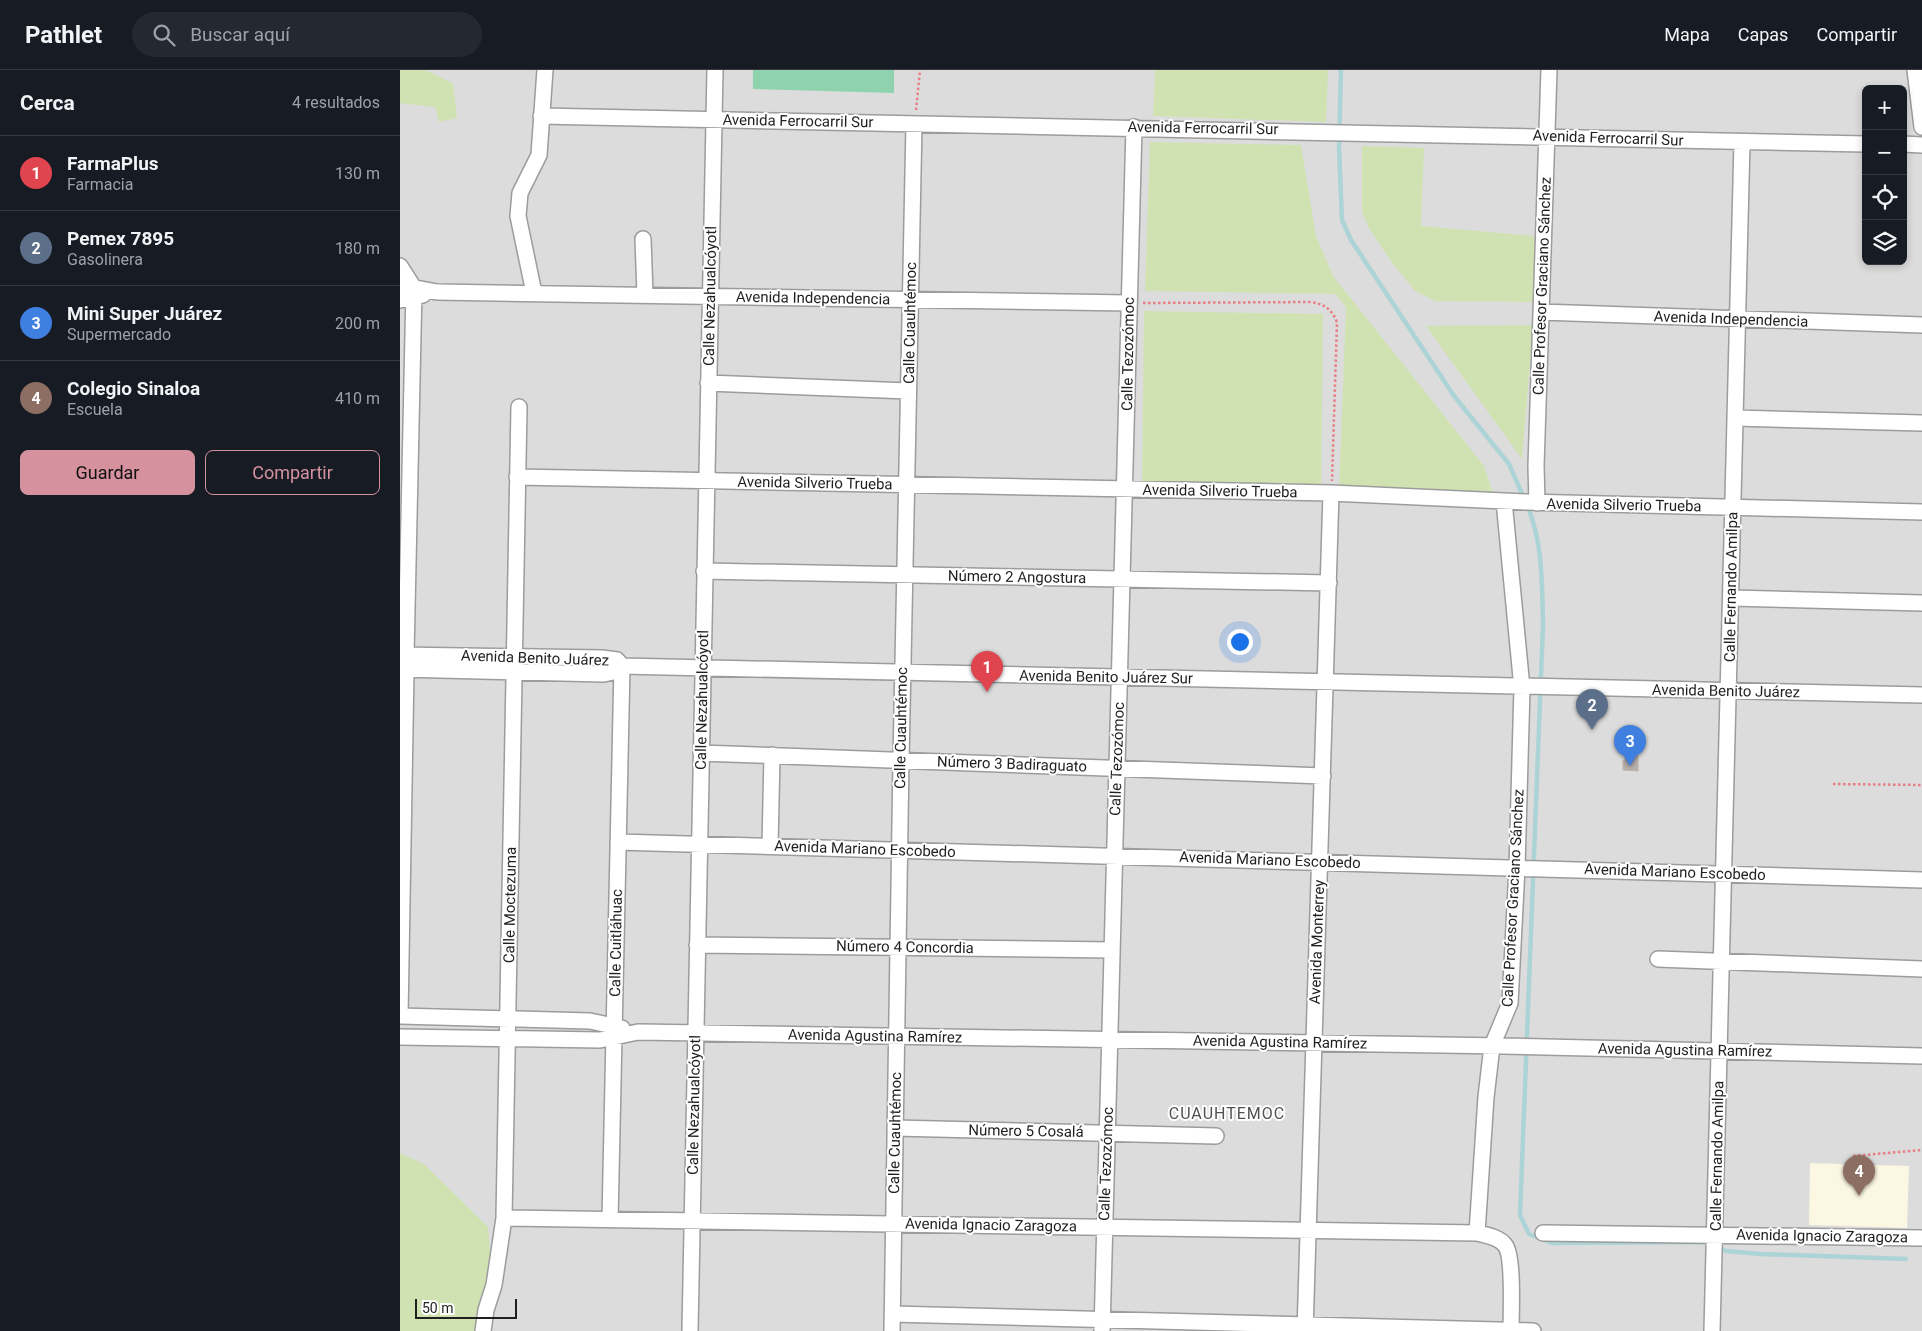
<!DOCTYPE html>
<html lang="es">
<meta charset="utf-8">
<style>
:root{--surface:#171b24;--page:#242831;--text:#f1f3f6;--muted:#9ea1a6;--line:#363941;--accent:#d5919e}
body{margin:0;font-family:Roboto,sans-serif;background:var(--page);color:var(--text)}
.controls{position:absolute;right:15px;top:15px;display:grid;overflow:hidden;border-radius:8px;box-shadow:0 2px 8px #0003}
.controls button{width:45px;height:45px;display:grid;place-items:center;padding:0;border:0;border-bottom:1px solid var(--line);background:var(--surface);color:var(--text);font:25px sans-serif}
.scale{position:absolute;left:15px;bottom:12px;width:102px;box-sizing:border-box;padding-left:5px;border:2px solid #1f1f1f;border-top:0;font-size:14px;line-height:18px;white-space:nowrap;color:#1f1f1f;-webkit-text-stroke:4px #fff;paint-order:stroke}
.you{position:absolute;left:839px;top:571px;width:18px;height:18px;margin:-12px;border:4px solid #fff;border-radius:50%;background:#1a73e8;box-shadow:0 0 0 8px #1a73e833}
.badge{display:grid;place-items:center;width:32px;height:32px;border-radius:50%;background:var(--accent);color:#fff;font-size:16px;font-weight:700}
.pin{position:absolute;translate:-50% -41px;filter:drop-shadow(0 1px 2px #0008)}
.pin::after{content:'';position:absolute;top:26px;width:18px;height:15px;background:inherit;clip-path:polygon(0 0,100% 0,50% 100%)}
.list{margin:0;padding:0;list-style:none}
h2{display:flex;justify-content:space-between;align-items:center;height:65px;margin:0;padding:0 20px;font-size:21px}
h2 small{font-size:16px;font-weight:400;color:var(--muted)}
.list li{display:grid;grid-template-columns:32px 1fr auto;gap:15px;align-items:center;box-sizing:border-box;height:75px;padding:0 20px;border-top:1px solid var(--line)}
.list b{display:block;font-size:19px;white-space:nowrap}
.list p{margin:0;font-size:16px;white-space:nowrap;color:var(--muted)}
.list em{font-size:16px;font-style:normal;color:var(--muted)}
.actions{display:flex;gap:10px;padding:15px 20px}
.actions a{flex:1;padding:11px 0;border:1px solid var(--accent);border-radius:8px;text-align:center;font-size:18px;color:var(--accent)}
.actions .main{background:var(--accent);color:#111}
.icon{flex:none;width:28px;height:28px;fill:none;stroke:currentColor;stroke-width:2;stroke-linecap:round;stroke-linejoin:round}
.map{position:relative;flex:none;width:1522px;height:1261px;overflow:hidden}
header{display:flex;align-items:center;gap:30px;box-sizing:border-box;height:70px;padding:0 25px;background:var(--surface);border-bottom:1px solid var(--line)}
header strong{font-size:24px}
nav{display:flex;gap:28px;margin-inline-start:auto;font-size:18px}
.search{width:350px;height:45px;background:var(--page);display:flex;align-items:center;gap:12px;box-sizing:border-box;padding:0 18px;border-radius:28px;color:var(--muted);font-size:19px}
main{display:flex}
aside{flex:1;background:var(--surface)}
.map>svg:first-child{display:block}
.residential{fill:#dcdcdc;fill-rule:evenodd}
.education{fill:#fbf7e2}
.grass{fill:#d1e2b2}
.pitch{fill:#8ed3ae}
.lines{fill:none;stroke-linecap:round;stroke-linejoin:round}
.stream{stroke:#acd3d6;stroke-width:4.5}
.building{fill:#b7afac;stroke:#beb0aa}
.minor-casing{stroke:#9c9c9c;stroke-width:18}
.path{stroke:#e87d83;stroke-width:2.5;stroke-dasharray:2.5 2.5;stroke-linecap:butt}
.minor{stroke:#fff;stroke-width:15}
.labels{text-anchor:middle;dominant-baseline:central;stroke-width:4;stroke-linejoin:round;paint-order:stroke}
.street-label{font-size:15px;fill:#1f1f1f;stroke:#fff}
.neighbourhood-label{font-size:16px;letter-spacing:1px;fill:#525252;stroke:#fff}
</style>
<header>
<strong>Pathlet</strong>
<div class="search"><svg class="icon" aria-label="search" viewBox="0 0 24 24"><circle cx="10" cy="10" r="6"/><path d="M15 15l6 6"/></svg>Buscar aquí</div>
<nav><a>Mapa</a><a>Capas</a><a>Compartir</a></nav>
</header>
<main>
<aside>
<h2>Cerca<small>4 resultados</small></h2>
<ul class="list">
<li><span class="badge" style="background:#e0444e">1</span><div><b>FarmaPlus</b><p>Farmacia</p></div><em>130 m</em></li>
<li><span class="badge" style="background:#5c6f8a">2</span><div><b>Pemex 7895</b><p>Gasolinera</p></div><em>180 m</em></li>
<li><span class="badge" style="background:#3f7fe0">3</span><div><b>Mini Super Juárez</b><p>Supermercado</p></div><em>200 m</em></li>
<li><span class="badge" style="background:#8d6e63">4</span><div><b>Colegio Sinaloa</b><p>Escuela</p></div><em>410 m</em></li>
</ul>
<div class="actions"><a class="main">Guardar</a><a>Compartir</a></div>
</aside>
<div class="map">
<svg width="1522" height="1261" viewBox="0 0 1522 1261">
<rect width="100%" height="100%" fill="#eeeae6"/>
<path class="residential" d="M0,0H1522V1261H0ZM1466,19H1503V191H1466Z"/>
<path class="education" d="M1410,1093L1509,1096L1507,1158L1409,1155Z"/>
<path class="grass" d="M0,0H25L53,13L57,48L39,52L35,37L0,33Z
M755,0H928L926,52L753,46Z
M750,72L901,75L916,166L933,206L1084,396L1096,433L939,421L946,237L935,224L745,221Z
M962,76L1024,78L1021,156L1134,166L1136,232L1035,231L1015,221L993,194L970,160L962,142Z
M744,241L923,244L921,418L742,415Z
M1133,255L1122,389L1026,256Z
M0,1083L24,1094L88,1157L92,1202L80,1261H0Z"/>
<path class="pitch" d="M353,0H494V23L353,19Z"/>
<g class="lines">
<path class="stream" d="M941,0L939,77L942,150L951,170L1054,326L1109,394L1124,428
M1127,435C1143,472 1142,515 1143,554L1120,1145L1129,1164L1152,1173L1303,1172L1326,1181L1361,1184L1506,1189"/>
</g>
<path class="building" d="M1228,686H1238V701L1223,700V691Z"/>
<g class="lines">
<g class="minor-casing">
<path id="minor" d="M1515,0L1522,57
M141,46L1466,74
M1503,74L1522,75
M243,169L245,225
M0,196L14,218L6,585
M0,215L37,222L729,233
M134,223L118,146L120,123L139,85L145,0
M0,230L23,225
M1141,242L1522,255
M308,313L508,321
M1335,348L1522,353
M117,407L931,423L1126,432L1522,442
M1104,431L1122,618L1117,798L1110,933L1092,976L1086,1027L1077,1163C1086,1165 1099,1167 1105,1175C1114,1186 1111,1244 1111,1261
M1137,433L1136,396L1149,0
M304,501L929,513
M1331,528L1522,533
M0,585L202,588L217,590L222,596
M222,596L1522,625
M0,599L204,604L218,601L222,596
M301,683L923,706
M218,772L1522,810
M370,776L372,685
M297,875L712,880
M1258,889L1522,899
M0,946L6,600
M0,946L190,951L222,958
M0,967L200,970L238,962L1103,976L1522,986
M495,1058L816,1066
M104,1148L1077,1163
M210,1150L222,596
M1143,1163L1522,1168
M492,1244L1133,1261
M83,1261L86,1240L94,1215L104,1148L119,337
M290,1261L315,0
M492,1261L501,690L514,54
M702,1261L734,57
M905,1261L931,423
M1312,1261L1342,72"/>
</g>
<path class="path" d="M516,40L520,0
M743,233L910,232C924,234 931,238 937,252L932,411
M1433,714L1522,715
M1453,1086L1522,1080"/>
<use href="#minor" class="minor"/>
</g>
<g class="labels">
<g class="street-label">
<text transform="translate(398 51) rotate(1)">Avenida Ferrocarril Sur</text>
<text transform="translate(803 58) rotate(1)">Avenida Ferrocarril Sur</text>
<text transform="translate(1208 68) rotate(2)">Avenida Ferrocarril Sur</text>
<text transform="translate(1142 216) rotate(-88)">Calle Profesor Graciano Sánchez</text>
<text transform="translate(310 226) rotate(-89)">Calle Nezahualcóyotl</text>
<text transform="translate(413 228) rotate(1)">Avenida Independencia</text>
<text transform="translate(1331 249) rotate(2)">Avenida Independencia</text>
<text transform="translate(510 253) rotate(-89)">Calle Cuauhtémoc</text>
<text transform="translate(728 284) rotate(-89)">Calle Tezozómoc</text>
<text transform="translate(415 413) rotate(1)">Avenida Silverio Trueba</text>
<text transform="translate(820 421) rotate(1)">Avenida Silverio Trueba</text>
<text transform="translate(1224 435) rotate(1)">Avenida Silverio Trueba</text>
<text transform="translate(617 507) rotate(1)">Número 2 Angostura</text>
<text transform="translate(1331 517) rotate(-89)">Calle Fernando Amilpa</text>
<text transform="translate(135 588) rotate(2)">Avenida Benito Juárez</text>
<text transform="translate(706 607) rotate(1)">Avenida Benito Juárez Sur</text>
<text transform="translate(1326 621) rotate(1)">Avenida Benito Juárez</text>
<text transform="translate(302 630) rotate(-89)">Calle Nezahualcóyotl</text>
<text transform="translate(501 658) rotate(-89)">Calle Cuauhtémoc</text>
<text transform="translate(717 689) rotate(-88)">Calle Tezozómoc</text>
<text transform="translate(612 694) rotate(2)">Número 3 Badiraguato</text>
<text transform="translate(465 779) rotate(2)">Avenida Mariano Escobedo</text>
<text transform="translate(870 790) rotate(2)">Avenida Mariano Escobedo</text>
<text transform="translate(1275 802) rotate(2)">Avenida Mariano Escobedo</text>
<text transform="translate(1113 828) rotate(-87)">Calle Profesor Graciano Sánchez</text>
<text transform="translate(110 835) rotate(-89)">Calle Moctezuma</text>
<text transform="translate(917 872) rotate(-88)">Avenida Monterrey</text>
<text transform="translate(216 873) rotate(-89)">Calle Cuitláhuac</text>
<text transform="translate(505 877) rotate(1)">Número 4 Concordia</text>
<text transform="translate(475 966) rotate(1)">Avenida Agustina Ramírez</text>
<text transform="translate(880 972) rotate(1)">Avenida Agustina Ramírez</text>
<text transform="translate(1285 980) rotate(1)">Avenida Agustina Ramírez</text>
<text transform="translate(294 1035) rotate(-89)">Calle Nezahualcóyotl</text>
<text transform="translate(626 1061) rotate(1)">Número 5 Cosalá</text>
<text transform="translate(495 1063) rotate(-89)">Calle Cuauhtémoc</text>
<text transform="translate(1317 1086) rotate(-89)">Calle Fernando Amilpa</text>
<text transform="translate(706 1094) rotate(-88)">Calle Tezozómoc</text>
<text transform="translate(591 1155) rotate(1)">Avenida Ignacio Zaragoza</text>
<text transform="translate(1422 1166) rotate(1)">Avenida Ignacio Zaragoza</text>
</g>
<g class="neighbourhood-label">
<text x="827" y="1043">CUAUHTEMOC</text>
</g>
</g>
</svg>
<div class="controls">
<button>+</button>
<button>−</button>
<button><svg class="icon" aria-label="locate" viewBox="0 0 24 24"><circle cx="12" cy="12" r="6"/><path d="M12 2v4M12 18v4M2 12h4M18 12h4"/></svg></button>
<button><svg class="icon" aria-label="layers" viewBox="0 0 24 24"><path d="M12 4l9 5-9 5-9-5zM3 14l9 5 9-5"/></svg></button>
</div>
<div class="scale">50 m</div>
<div class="you"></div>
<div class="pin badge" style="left:587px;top:622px;background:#e0444e">1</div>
<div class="pin badge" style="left:1192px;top:660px;background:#5c6f8a">2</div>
<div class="pin badge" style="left:1230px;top:696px;background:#3f7fe0">3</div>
<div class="pin badge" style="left:1459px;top:1126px;background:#8d6e63">4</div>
</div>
</main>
